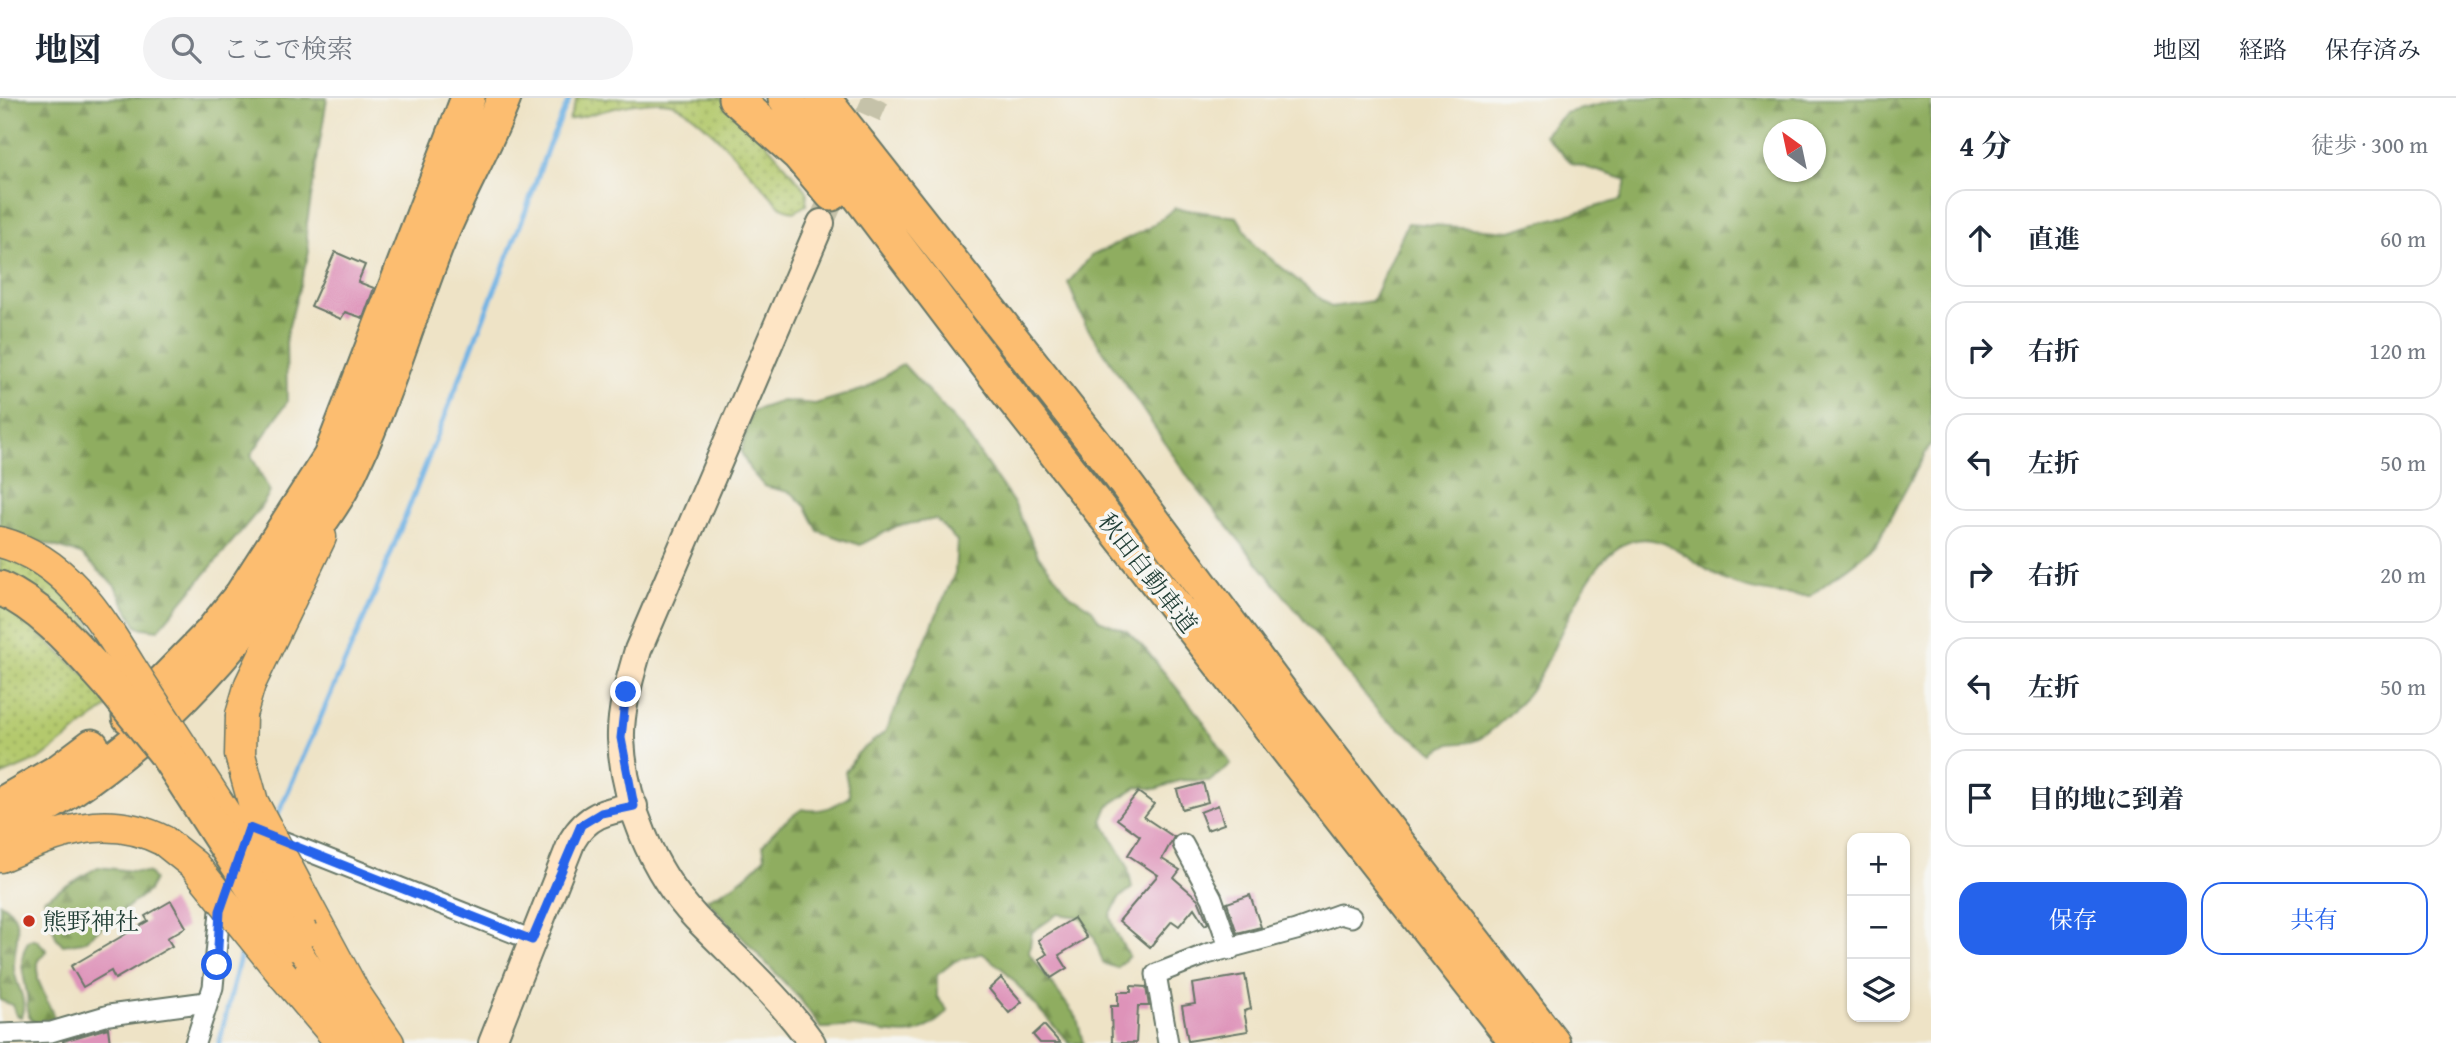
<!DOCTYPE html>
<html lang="ja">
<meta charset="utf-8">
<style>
:root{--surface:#fff;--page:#f2f2f3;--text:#1f2937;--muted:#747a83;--line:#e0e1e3;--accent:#2563eb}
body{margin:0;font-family:"Gentium Book Plus","Noto Serif JP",serif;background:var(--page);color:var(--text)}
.controls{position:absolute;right:21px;bottom:21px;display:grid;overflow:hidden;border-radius:14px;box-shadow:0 2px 5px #0004}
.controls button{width:63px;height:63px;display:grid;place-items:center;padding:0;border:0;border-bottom:2px solid var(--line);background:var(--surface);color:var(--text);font:35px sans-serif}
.compass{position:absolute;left:1763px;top:21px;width:63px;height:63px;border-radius:50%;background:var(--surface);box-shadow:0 2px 5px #0004;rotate:327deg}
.stop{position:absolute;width:21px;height:21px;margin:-16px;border:5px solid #2563eb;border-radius:50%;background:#fff}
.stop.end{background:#2563eb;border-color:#fff;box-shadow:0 2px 7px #0008}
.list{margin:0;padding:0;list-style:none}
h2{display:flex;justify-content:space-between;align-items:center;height:91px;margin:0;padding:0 28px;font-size:30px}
h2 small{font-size:23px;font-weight:400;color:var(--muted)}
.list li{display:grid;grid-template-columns:46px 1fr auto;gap:21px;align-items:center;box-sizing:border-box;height:98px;margin:0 14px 14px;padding:0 14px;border:2px solid var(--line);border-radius:21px}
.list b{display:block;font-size:26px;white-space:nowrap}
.list em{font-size:23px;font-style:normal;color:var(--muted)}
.actions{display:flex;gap:14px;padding:21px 28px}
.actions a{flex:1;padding:16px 0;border:2px solid var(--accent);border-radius:21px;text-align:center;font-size:24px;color:var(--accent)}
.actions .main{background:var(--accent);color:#fff}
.icon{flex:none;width:38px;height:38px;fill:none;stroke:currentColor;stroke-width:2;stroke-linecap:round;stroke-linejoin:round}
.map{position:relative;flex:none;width:1931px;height:945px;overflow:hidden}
header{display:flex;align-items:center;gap:42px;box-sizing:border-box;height:98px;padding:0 35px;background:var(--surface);border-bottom:2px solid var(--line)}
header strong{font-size:33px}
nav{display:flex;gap:38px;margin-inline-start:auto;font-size:24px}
.search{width:490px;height:63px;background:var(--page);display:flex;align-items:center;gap:18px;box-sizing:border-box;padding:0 24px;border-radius:38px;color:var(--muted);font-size:26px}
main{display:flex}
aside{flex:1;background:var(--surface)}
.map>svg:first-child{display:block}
.green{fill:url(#green-dots);stroke:#6a8350;stroke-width:2}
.forest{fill:url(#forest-firs);stroke:#57754a;stroke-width:2;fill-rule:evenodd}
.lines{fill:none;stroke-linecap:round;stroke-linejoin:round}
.stream{stroke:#70b2e4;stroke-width:5}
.building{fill:#de93b9}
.secondary-tunnel{stroke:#c5c2a9;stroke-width:26;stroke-dasharray:26 13;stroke-linecap:butt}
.street-casing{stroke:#677767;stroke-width:23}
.secondary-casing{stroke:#677767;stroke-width:30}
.primary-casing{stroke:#677767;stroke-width:33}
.highway-casing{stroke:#677767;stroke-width:37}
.street{stroke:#fff;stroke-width:19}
.secondary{stroke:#fee5c5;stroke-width:26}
.primary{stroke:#fcbd6f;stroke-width:30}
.highway{stroke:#fcbd6f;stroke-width:33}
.primary-bridge-casing{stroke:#677767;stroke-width:33;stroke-linecap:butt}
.highway-bridge-casing{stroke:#677767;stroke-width:37;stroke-linecap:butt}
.primary-bridge{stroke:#fcbd6f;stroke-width:30}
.highway-bridge{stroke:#fcbd6f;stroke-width:33}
.route{stroke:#2563eb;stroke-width:9}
.poi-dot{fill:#c8321e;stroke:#f6f6f2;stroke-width:2.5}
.labels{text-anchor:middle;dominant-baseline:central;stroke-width:7;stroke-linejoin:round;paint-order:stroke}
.street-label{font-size:24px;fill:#1f3d34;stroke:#f6f6f2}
.poi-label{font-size:24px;fill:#1f3d34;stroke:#f6f6f2;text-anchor:start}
</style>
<header>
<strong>地図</strong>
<div class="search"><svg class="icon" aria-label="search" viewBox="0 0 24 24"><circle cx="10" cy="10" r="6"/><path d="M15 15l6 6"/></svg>ここで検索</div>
<nav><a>地図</a><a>経路</a><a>保存済み</a></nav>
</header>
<main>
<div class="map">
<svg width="1931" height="945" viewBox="0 0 1931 945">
<defs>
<pattern id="green-dots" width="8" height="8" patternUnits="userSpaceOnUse" patternTransform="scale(1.75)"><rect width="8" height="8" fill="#b4c96d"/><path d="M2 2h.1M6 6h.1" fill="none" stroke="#92a45a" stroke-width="1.8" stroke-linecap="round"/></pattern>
<pattern id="forest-firs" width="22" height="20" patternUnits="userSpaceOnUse" patternTransform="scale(1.75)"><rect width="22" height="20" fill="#8fad60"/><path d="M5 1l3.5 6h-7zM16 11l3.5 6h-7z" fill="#748e50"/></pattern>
</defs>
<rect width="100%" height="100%" fill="#f6f6f2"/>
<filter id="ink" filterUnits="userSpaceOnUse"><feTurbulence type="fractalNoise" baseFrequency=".0143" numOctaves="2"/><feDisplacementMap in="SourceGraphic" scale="14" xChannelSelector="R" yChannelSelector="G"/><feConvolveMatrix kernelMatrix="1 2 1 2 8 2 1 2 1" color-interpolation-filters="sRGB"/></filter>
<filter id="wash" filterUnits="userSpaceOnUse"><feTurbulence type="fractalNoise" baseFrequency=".00686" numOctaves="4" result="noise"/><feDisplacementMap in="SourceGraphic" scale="28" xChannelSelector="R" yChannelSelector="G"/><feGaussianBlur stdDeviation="1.57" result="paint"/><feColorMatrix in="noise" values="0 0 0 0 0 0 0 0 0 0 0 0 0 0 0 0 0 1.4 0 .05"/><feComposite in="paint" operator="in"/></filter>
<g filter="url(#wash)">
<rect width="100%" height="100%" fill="#eee3c6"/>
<path class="green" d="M577,0H721L755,32L807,93L806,107L794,114L781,109C758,85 700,12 670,5C640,0 598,15 569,22Z
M0,454L26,463L75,506L125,571L119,579L0,481Z
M0,502L115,603L42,660L0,678Z"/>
<path class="forest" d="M0,0H327L306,131L309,154L286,239L287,304L251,357L270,394L259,412L158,532L137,529L115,488L81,456L0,432Z
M1627,0H1931V345L1875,448L1810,498C1780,497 1743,493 1717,478C1695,466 1679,447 1652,442C1588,430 1560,559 1526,598C1517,609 1491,635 1479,641C1463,650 1454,638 1435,655L1382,618L1190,382L1085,226L1068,185L1091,158L1149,130L1175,110L1237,119L1255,148L1331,209L1372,203L1408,125L1510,133L1620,102L1627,82L1572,65L1544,37L1565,15ZM1773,32H1815V74H1773Z
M903,266L961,329L1015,407L1038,457L1070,497L1092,511L1099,522L1127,533L1146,552L1201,620L1231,666L1210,683L1181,682L1156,691L1137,689L1108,708L1102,723L1127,766L1132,790L1119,800L1110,818L1115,833L1129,858L1117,870L1103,865L1094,839L1080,819L1058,816L1032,834L1029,855L1077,920L1083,945H1069L1005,873L982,855L955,863L937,877V899L948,913C916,945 901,936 854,929C844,928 831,930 821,930L800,901L706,801C731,791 747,779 765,759L763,747C774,731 786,722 802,711C822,715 833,709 850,698L845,674L858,655L885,634L955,475L957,443L936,421L897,428L860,447L818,433L806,409L792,395L764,388L750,372L741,354L752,313L782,303L815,306L865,291Z
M98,769L149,775L154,782L148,793L83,844L63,847L56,839L44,801Z
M0,805C29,821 13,844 14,870C15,888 29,900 21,919L16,917L12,907L0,902Z
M29,842H37L47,853L38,862V882L54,919L53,926L45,930C39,926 30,923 28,915C26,910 28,903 27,898C25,877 16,862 29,842Z"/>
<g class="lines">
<path class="stream" d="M275,723L376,493L526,112L548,49L570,0
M219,945L243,847"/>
</g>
<g id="blocks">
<path class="building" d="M335,154L365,167L358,184L374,190L363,220L345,214L341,221L311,208Z
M1203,685L1208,704L1182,711L1177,692Z
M1138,694L1154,706L1144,719L1174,739L1162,761L1180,772L1174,780L1198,801L1208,825L1205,827L1194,810L1179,828L1172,823L1150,849L1119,823L1158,777L1128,757L1140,738L1117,721Z
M1218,707L1224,726L1207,732L1200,714Z
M1250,797L1261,829L1237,835L1227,805Z
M171,803L186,829L167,840L172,848L115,881L111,873L83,889L71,868L148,823L145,818Z
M1074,820L1087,840L1059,857L1067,870L1051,880L1039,861L1047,856L1038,842Z
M1245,877L1251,911L1244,913L1248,933L1188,943L1182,908L1195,906L1192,886Z
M1001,880L1022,904L1009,915L989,891Z
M1131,888L1146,889L1149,908H1138L1136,945H1112L1111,908H1118V894H1131Z
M1044,927L1060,945H1040L1033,937Z
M108,930L110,945H63V943Z"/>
</g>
</g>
<g filter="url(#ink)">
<use href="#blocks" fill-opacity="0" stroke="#677767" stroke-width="2"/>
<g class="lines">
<path class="secondary-tunnel" d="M821,125L876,0"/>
<g class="street-casing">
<path id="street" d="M270,738L532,842
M1183,746L1212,800L1230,852
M0,936L51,934L109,917L206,904
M195,945L213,889L220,813L238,760
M1168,945L1156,876L1207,856L1296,832L1340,816L1351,819"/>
</g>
<g class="secondary-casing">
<path id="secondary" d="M492,945L572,743C587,717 605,713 634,708
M812,945C779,898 736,861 696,820C652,773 624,705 621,641C620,612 630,580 638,552L821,125"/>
</g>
<g class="primary-casing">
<path id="primary" d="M0,444C65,461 99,517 132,571
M241,617L250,586L321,439
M0,759C56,735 105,713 164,743
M309,810L355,895L389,945
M284,878L341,945"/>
</g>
<g class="highway-casing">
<path id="highway" d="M735,0L799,57L832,96
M785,0L1007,293L1517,945
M823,0L1117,374L1280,593L1553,945
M0,490C46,511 80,554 113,590
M129,619L210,536L242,496L330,359L468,0
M0,707L60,672L92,648
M0,734C127,669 227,566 304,448C316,429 331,410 342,390C381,314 405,229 436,149C456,98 484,51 504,0
M289,846L359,945"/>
</g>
<use href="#street" class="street"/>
<use href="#secondary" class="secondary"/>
<use href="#primary" class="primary"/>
<use href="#highway" class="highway"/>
<g class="primary-bridge-casing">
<path id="primary-bridge" d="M132,571L303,835
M241,617L240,657L253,704L309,810
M164,743L194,767L284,878"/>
</g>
<g class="highway-bridge-casing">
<path id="highway-bridge" d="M113,590L166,656L289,846"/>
</g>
<use href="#primary-bridge" class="primary-bridge"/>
<use href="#highway-bridge" class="highway-bridge"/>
</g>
</g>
<g class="lines" filter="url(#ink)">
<path class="route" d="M217,867L220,813L249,730L532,842L581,727L601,715L634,708L621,640L626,594"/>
</g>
<circle class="poi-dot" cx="29" cy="823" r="7"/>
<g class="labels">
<g class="street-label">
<text transform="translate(1148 475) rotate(52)">秋田自動車道</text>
</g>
<g class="poi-label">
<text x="43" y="823">熊野神社</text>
</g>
</g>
</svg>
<div class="controls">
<button>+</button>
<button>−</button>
<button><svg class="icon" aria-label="layers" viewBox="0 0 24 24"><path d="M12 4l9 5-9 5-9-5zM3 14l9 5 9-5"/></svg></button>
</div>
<svg class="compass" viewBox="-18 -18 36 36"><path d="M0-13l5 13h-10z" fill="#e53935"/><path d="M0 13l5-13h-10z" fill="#747a83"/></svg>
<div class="stop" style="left:217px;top:867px"></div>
<div class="stop end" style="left:626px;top:594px"></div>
</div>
<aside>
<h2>4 分<small>徒歩 · 300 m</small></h2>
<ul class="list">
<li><svg class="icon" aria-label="ahead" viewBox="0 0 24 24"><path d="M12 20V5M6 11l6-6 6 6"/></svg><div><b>直進</b></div><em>60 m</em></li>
<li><svg class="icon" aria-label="right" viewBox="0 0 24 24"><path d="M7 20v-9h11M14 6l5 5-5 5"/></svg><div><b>右折</b></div><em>120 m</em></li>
<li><svg class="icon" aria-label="left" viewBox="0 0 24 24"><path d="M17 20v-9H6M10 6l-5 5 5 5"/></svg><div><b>左折</b></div><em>50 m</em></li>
<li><svg class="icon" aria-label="right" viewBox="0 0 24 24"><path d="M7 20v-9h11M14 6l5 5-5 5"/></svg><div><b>右折</b></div><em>20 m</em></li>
<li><svg class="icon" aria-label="left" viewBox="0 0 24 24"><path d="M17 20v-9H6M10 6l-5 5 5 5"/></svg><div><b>左折</b></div><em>50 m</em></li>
<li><svg class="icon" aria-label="arrive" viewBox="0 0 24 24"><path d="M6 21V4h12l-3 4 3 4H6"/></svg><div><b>目的地に到着</b></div></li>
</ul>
<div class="actions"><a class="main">保存</a><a>共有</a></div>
</aside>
</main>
